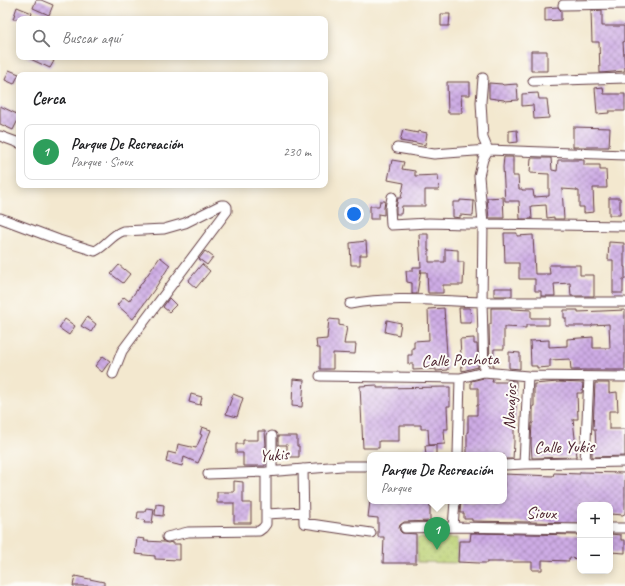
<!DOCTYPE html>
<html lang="es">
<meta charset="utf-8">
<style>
:root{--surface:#fff;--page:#f6f6f6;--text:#202124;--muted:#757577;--line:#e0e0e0;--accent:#d93025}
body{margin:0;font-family:Caveat,sans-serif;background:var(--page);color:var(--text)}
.controls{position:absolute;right:12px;bottom:12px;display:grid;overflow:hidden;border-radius:8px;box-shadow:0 2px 10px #0003}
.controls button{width:36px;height:36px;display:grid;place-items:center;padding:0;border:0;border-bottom:1px solid var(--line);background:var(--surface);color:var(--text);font:20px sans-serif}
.you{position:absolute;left:354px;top:214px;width:14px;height:14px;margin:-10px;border:3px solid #fff;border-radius:50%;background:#1a73e8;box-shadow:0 0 0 6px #1a73e833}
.badge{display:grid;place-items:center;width:26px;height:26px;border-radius:50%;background:var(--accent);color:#fff;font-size:13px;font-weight:700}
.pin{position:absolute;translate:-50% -33px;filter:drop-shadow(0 1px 2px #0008)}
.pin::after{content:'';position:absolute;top:21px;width:14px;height:12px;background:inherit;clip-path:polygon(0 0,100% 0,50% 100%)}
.popup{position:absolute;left:367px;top:452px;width:140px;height:52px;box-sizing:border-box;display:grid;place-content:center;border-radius:8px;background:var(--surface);filter:drop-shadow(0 1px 3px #0005);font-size:13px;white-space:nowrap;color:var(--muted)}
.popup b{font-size:15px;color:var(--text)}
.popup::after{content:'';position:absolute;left:50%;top:100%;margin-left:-8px;border:8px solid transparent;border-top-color:var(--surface)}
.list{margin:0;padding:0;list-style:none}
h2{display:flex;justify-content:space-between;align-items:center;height:52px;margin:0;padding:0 16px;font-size:17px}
h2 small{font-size:13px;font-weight:400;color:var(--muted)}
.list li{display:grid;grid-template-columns:26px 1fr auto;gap:12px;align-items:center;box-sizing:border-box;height:56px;margin:0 8px 8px;padding:0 8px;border:1px solid var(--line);border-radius:8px}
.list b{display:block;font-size:15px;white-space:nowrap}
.list p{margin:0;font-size:13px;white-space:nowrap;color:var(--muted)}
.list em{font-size:13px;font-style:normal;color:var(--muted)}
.icon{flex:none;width:22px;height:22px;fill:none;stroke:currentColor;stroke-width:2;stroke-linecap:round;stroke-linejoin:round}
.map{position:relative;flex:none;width:625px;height:586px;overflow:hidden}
.search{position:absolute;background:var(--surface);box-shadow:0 2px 10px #0003;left:16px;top:16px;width:312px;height:44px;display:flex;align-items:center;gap:10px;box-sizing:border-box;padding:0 14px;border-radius:8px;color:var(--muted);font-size:15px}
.panel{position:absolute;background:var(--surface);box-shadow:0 2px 10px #0003;left:16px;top:72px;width:312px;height:116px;border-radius:8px}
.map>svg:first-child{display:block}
.park{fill:url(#park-dots);stroke:#837850}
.building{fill:url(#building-cross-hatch)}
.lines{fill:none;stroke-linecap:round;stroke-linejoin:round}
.street-casing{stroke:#633d44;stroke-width:11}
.street{stroke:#fff;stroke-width:9}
.labels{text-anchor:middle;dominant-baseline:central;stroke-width:4;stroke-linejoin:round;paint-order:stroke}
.street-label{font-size:17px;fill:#4a1f2b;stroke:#fdfcf7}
</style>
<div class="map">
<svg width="625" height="586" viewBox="0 0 625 586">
<defs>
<pattern id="park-dots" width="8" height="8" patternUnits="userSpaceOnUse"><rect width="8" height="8" fill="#bcd175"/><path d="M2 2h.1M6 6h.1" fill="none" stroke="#a3b365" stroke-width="1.8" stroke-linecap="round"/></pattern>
<pattern id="building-cross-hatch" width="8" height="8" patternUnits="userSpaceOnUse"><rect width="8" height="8" fill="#ceace5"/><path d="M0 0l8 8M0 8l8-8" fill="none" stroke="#a98bba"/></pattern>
</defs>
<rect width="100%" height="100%" fill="#fdfcf7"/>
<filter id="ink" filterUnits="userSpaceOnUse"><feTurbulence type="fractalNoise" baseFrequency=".025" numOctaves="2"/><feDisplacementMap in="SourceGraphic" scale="8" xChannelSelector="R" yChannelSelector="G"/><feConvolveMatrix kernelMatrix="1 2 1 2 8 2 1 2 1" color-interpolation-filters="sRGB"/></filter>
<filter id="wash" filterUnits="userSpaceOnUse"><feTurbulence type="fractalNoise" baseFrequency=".012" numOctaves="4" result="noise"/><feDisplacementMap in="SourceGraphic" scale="16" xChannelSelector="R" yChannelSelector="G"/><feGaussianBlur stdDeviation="0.9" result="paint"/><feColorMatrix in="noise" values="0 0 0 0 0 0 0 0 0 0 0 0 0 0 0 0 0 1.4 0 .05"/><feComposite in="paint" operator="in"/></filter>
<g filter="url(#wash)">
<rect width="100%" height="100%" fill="#f3e8cf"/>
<path class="park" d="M417,538H458V563L417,562Z"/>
<g id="blocks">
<path class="building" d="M36,0H41L53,5L49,15L33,8Z
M17,7L32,13L30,19H13Z
M558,7L561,11V20L545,21V8Z
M602,10V26H624V42H623L625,71L600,73L599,42H592L591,11Z
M441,14H450L449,26H441Z
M531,51H547V71H531Z
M26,57H46L54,61L50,68Z
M9,70L19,74L14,84L5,80Z
M447,82H470V95H461L462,113H448Z
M489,83L502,84L503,85L517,84L518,100L505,101L504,100L489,98Z
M603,87L604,94H625V111H609V113L597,114L595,88Z
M538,93L539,99H547L549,118L534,119L533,105L522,106V94Z
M0,106L19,115V118L13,130L0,124Z
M573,127L610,128L609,147H573Z
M403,130L418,133V131L427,133L425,145L412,142V143L400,141Z
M517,130L518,142L509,143V131Z
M504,157H513V176H518L519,189H522V190H533L534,197L549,196V174L530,173L531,158H551L552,170L557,171L558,160H584V165H600V170H606L607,188H593L594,212L584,213V207H579V191H577V190L562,189L564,219H554V217L547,218L546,205L531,206L532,219H520L519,201H505L503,167Z
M392,160L404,162L402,169L415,171V176L438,175L439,190H425V206H402L401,214H396V208L398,198H401L404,183L388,180Z
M503,197L504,218H489L487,198Z
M609,198H620V215H609Z
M460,200L474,201L473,216L460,215V218L453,217V202H460Z
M380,201H385L384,208V215L378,214V219H370V206H379Z
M504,233H517V236L533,235L535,274H550L549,265H580V275H594V296H571L570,283L554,284L555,296H541V291H535V279H519V263H505Z
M419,234H428V250H429V262H445V249L458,250V262H464L463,285H443V293H428L427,272H421V269L417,294H412V283L407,282L406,271H413V267H421Z
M366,241L367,255H360V265H351L350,243Z
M609,242L624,243V267H625V279H623V293H613V260H608Z
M205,251L213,257L207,265L199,259Z
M160,257L170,265L154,290L133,319L117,305L124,297L129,301Z
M202,264L210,271L196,288L188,281Z
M119,265L130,274L123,283L111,274Z
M494,288H512V296H494Z
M169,298L176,305L169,312L163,307Z
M444,308L448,370L436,371V369L413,370V364H408V355H412V348H414V341L429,340L428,309Z
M459,308H470L471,323H460Z
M491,308H511V309L531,310V318H549V325H526V328L504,327V349H494L493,367H490L489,324H491Z
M564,310H578V312L625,310V370H571L570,359L550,360V367L537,368V366H531L530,341L549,340V347L567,346V339L593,337V348H610L609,324L592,325V326H566V318H564Z
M87,317L96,324L91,332L81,326Z
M65,319L75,326L69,335L59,328Z
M329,319L339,320V325L347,327L344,344H356L355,354L333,353V369H320V348H317L316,340L327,339Z
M387,320L401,323L399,335L385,332Z
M474,338V344H477L478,367L462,371L460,339Z
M509,352L520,353V369L509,368Z
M103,356L110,361L102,372L95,366Z
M484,378L493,379L492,382H508V380L516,381V415L515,424H514V442L513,459H504V455H467V432H468V415H477V405H478V388H471V381Z
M293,379L304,380L302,407L292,406Z
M558,382L583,383L582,393H577L578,419H573L577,457L532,458L531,443L532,423H533V406H534V384Z
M595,383H609V393L617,392L618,411H609V429H625V456L592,457V448H596L595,429H593Z
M377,385V388L450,387V406H447L448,429H444L445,444L429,445L428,429H421V425H399V441H379V448H363L360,386Z
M191,394L202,397L200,405L189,402Z
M233,394L243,398L237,417L226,414Z
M202,427L211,430L203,450H204L198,463L184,457L182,466L166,462L168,452L176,454L178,444L196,448L202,435L200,434Z
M258,431H265L266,446H265V466H243V453H236V444H243V440H258Z
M278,436H297V446H299V457H287V445H278Z
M436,445V455H426L425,446Z
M580,472L625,473V514H624L623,515L610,514V505H580V523L472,521V519H464V513H460L461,501H504V474L553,476L554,473L580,474Z
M234,481L243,482V503H251V523H234V503H217V492H234Z
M370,501H430V521L404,522L400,525L399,528L400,531L402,533L416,534V563H383L384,537H378V518L368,517Z
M156,504L164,505L163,516L155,515Z
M146,508L154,509L152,523H144L145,520L137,519L138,512H145Z
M471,533L580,535V559L569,558V561L542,560V570H532V562H487V563H479L458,562L459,541H470Z
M610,534L621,535V540H625V553L610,552Z
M137,538L145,539L144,541L164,542L168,543L172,542V544H180V560L155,559V556L135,554Z
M75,576L104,582V586H73Z"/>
</g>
</g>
<g filter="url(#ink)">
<use href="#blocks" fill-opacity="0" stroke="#633d44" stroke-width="1"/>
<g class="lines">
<g class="street-casing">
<path id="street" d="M563,5L625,4
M483,78L481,102L483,138L488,150L483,159L479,176L483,224L482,302L484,372
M533,81L625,78
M0,136L19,143
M397,148L434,154L488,150L625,155
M392,197L390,208L391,225L429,223L465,224H483L625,226
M0,218L59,240L95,251C106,246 111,235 123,231L164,229L185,223L221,205H225L227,207V211L122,351L113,374
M350,304C393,296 438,301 481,302C529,302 577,302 625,302
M320,376L460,378L484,372L528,376L625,377
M272,436V471
M458,455L460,378
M585,463L589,377
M524,464L528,376
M504,465L524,464L625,462
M303,469L304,523L371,533
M208,474L266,472L342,466H370
M266,514L304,512
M453,527L455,501
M405,528L453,527L580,529
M610,528H625
M167,537L188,532L259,531L263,528L266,524V472"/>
</g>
<use href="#street" class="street"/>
</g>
</g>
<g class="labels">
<g class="street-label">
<text transform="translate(460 360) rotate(-2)">Calle Pochota</text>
<text transform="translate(510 407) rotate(-87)">Navajos</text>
<text transform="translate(564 447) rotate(-1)">Calle Yukis</text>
<text transform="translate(274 455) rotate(-4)">Yukis</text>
<text transform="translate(541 513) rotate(1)">Sioux</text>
</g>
</g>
</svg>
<div class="controls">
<button>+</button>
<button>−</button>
</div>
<div class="you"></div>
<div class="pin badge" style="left:437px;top:550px;background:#2e9e5b">1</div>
<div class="popup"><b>Parque De Recreación</b>Parque</div>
<div class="search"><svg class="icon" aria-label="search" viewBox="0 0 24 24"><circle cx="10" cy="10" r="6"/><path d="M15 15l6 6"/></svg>Buscar aquí</div>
<section class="panel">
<h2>Cerca<small></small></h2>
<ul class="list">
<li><span class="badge" style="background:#2e9e5b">1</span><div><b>Parque De Recreación</b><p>Parque · Sioux</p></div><em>230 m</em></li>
</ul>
</section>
</div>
